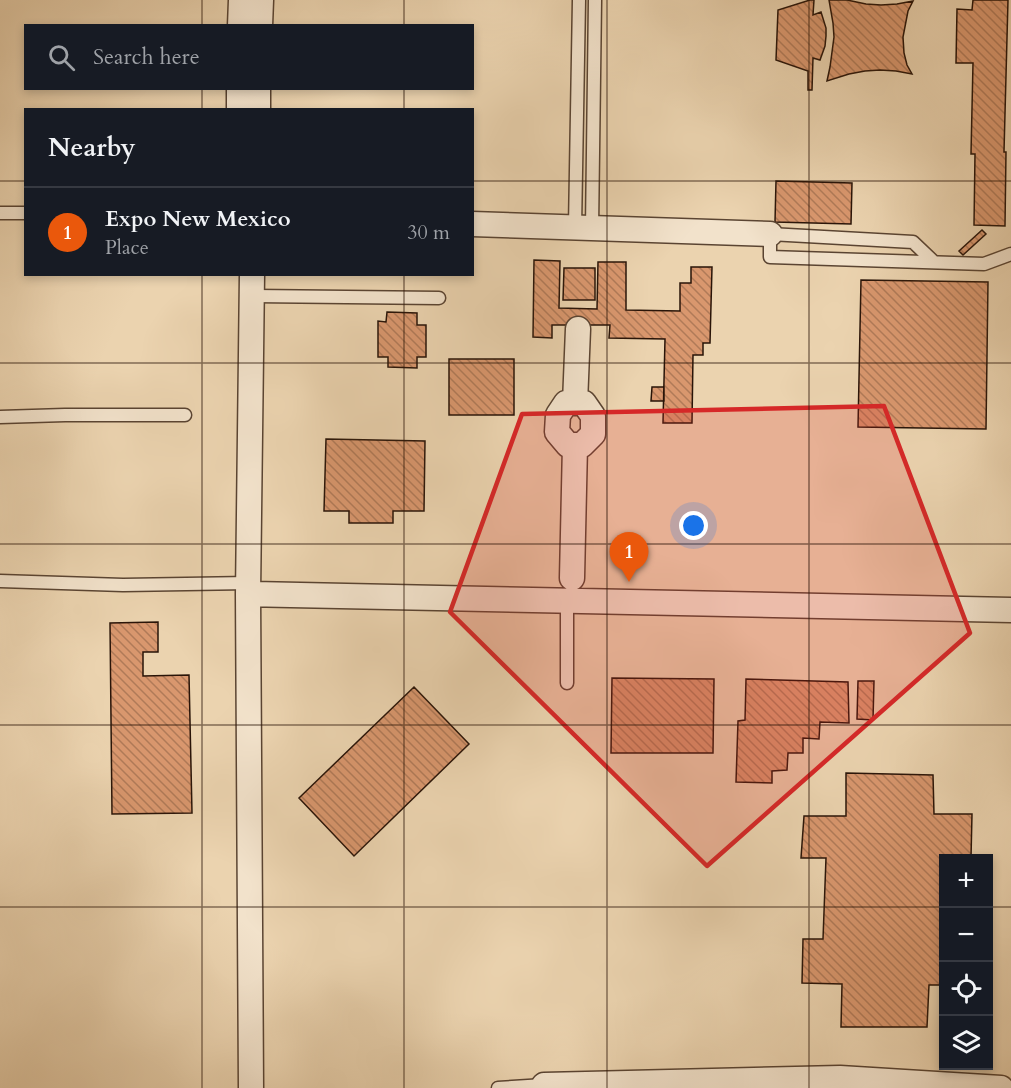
<!DOCTYPE html>
<meta charset="utf-8">
<style>
:root{--surface:#171b24;--page:#20242c;--text:#f1f3f6;--muted:#9ea1a6;--line:#363941;--accent:#ea580c}
body{margin:0;font-family:Cardo,serif;background:var(--page);color:var(--text)}
.controls{position:absolute;right:18px;bottom:18px;display:grid;overflow:hidden;border-radius:0px;box-shadow:0 3px 9px #0003}
.controls button{width:54px;height:54px;display:grid;place-items:center;padding:0;border:0;border-bottom:2px solid var(--line);background:var(--surface);color:var(--text);font:30px sans-serif}
.you{position:absolute;left:694px;top:526px;width:21px;height:21px;margin:-15px;border:4px solid #fff;border-radius:50%;background:#1a73e8;box-shadow:0 0 0 9px #1a73e833}
.badge{display:grid;place-items:center;width:39px;height:39px;border-radius:50%;background:var(--accent);color:#fff;font-size:20px;font-weight:700}
.pin{position:absolute;translate:-50% -50px;filter:drop-shadow(0 2px 3px #0008)}
.pin::after{content:'';position:absolute;top:32px;width:21px;height:18px;background:inherit;clip-path:polygon(0 0,100% 0,50% 100%)}
.list{margin:0;padding:0;list-style:none}
h2{display:flex;justify-content:space-between;align-items:center;height:78px;margin:0;padding:0 24px;font-size:26px}
h2 small{font-size:20px;font-weight:400;color:var(--muted)}
.list li{display:grid;grid-template-columns:39px 1fr auto;gap:18px;align-items:center;box-sizing:border-box;height:90px;padding:0 24px;border-top:2px solid var(--line)}
.list b{display:block;font-size:22px;white-space:nowrap}
.list p{margin:0;font-size:20px;white-space:nowrap;color:var(--muted)}
.list em{font-size:20px;font-style:normal;color:var(--muted)}
.icon{flex:none;width:33px;height:33px;fill:none;stroke:currentColor;stroke-width:2;stroke-linecap:round;stroke-linejoin:round}
.map{position:relative;flex:none;width:1011px;height:1088px;overflow:hidden}
.search{position:absolute;background:var(--surface);box-shadow:0 3px 9px #0003;left:24px;top:24px;width:450px;height:66px;display:flex;align-items:center;gap:15px;box-sizing:border-box;padding:0 21px;border-radius:0px;color:var(--muted);font-size:22px}
.panel{position:absolute;background:var(--surface);box-shadow:0 3px 9px #0003;left:24px;top:108px;width:450px;height:168px;border-radius:0px}
.map>svg:first-child{display:block}
.building{fill:url(#building-back-hatch);stroke:#291408;stroke-width:1.5}
.lines{fill:none;stroke-linecap:round;stroke-linejoin:round}
.lane-casing{stroke:#5a4432;stroke-width:15}
.street-casing{stroke:#5a4432;stroke-width:27}
.lane{stroke:#f2e2cb;stroke-width:12}
.street{stroke:#f2e2cb;stroke-width:24}
.marked{fill:#d62828;fill-opacity:0.2;stroke:#d62828;stroke-width:4.5;stroke-linejoin:round}
.grid{fill:none;stroke:#291408;stroke-width:1.5;stroke-opacity:0.55}
</style>
<div class="map">
<svg width="1011" height="1088" viewBox="0 0 1011 1088">
<defs>
<pattern id="building-back-hatch" width="6" height="6" patternUnits="userSpaceOnUse" patternTransform="scale(1.5)"><rect width="6" height="6" fill="#d9976e"/><path d="M-1 5l2 2M0 0l6 6M5-1l2 2" fill="none" stroke="#b07a58"/></pattern>
</defs>
<rect width="100%" height="100%" fill="#ebd3af"/>
<filter id="stains"><feTurbulence type="fractalNoise" baseFrequency=".00333" numOctaves="4"/><feColorMatrix values="0 0 0 0 .2 0 0 0 0 .09 0 0 0 0 .02 0 0 0 .5 -.17"/></filter>
<radialGradient id="worn" r=".72"><stop offset=".6" stop-color="#630" stop-opacity="0"/><stop offset="1" stop-color="#630" stop-opacity=".3"/></radialGradient>
<path class="building" d="M810,0H814L813,15L821,12L826,28V36L825,46L820,60L813,58L812,90H808V71L776,60L778,10Z
M829,0H847L866,4L881,5L897,4L913,1L908,11L903,37L904,53L907,65L912,74L896,71L880,70L865,71L849,74L827,81L830,67L834,37L833,23Z
M973,0H1008L1004,152H1006L1005,226L974,225L975,154H971L973,63H956L957,9L972,10Z
M776,181L852,183L851,224L775,222Z
M982,230L986,234L963,255L959,251Z
M534,260L560,261L559,308L597,309L598,262H626V310L680,311V283H691V267H712L710,343H703V355H693L692,423H663L665,339L609,338L610,325H552V338L533,337Z
M564,268H595V300H563Z
M861,280L988,282L986,429L858,427Z
M387,312L417,313V325H426V357H417V368L388,367V357H378V321L386,322Z
M449,359H514V415H449Z
M652,387H664V401H651Z
M326,439L425,441L424,511H393V523H349V511H324Z
M158,622V652H143V676L189,675L192,813L112,814L110,623Z
M612,678L714,679L713,753H611Z
M746,679L848,682L849,723L820,722L819,739L803,738V753H788L787,770L772,771V783L736,782L738,721L745,720Z
M858,681H874L873,720L857,719Z
M414,687L469,744L354,856L299,798Z
M846,773L933,775L934,814H972L971,858H944V985H929L927,1027H841L842,984L802,983L803,939H823L826,858H801L804,816H846Z"/>
<g class="lines">
<g class="lane-casing">
<path id="lane" d="M0,213H26
M575,227L579,0
M592,228L595,0
M934,262L913,242L770,234V257L984,264L1011,254
M252,296L439,298
M0,417L65,415H185
M0,581L123,585L249,583
M567,683V600
M498,1088L544,1085"/>
</g>
<g class="street-casing">
<path id="street" d="M240,26L241,0
M260,26L261,0
M239,110V88
M258,110V88
M472,224L770,234
M575,403H566L558,415L557,432L568,445H575
M572,578L575,445H582L593,434V416L584,403H575L578,329
M248,594L1011,610
M544,1085L840,1078L1001,1088
M251,1088L248,594L252,274"/>
</g>
<use href="#lane" class="lane"/>
<use href="#street" class="street"/>
</g>
<path class="marked" d="M884,406L970,633L707,866L450,612L522,414Z"/>
<path class="grid" d="M202,0V26M404,0V26M607,0V1088M809,0V1088M202,88V110M404,88V110M0,181H26M472,181H1011M202,274V1088M404,274V1088M0,363H1011M0,544H1011M0,725H1011M0,907H944M988,907H1011"/>
<rect width="100%" height="100%" filter="url(#stains)"/>
<rect width="100%" height="100%" fill="url(#worn)"/>
</svg>
<div class="controls">
<button>+</button>
<button>−</button>
<button><svg class="icon" aria-label="locate" viewBox="0 0 24 24"><circle cx="12" cy="12" r="6"/><path d="M12 2v4M12 18v4M2 12h4M18 12h4"/></svg></button>
<button><svg class="icon" aria-label="layers" viewBox="0 0 24 24"><path d="M12 4l9 5-9 5-9-5zM3 14l9 5 9-5"/></svg></button>
</div>
<div class="you"></div>
<div class="pin badge" style="left:629px;top:582px">1</div>
<div class="search"><svg class="icon" aria-label="search" viewBox="0 0 24 24"><circle cx="10" cy="10" r="6"/><path d="M15 15l6 6"/></svg>Search here</div>
<section class="panel">
<h2>Nearby<small></small></h2>
<ul class="list">
<li><span class="badge">1</span><div><b>Expo New Mexico</b><p>Place</p></div><em>30 m</em></li>
</ul>
</section>
</div>
